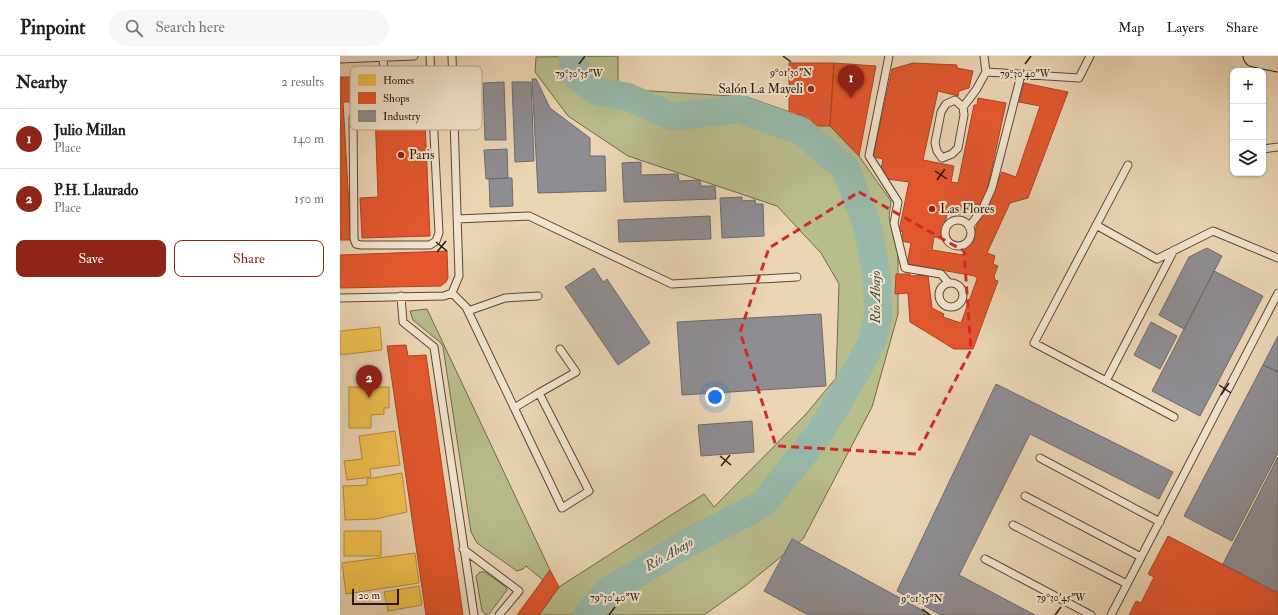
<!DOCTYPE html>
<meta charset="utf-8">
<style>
:root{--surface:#fff;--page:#f6f6f6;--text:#222;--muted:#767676;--line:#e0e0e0;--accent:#8f2418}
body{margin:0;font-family:"IM FELL Double Pica",serif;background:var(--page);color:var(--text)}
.controls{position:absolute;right:12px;top:12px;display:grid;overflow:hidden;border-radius:8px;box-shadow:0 1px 3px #0004}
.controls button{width:36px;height:36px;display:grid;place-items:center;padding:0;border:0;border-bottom:1px solid var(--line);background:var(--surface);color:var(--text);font:20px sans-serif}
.scale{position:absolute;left:12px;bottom:10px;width:47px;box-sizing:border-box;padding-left:4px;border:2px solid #281810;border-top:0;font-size:11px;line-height:14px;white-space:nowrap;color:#281810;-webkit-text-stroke:3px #f2e4ce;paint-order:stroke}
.you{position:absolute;left:375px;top:341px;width:14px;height:14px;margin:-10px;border:3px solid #fff;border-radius:50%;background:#1a73e8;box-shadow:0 0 0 6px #1a73e833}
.badge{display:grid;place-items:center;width:26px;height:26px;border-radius:50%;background:var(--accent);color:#fff;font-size:13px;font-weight:700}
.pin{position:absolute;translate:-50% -33px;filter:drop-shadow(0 1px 2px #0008)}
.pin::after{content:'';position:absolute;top:21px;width:14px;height:12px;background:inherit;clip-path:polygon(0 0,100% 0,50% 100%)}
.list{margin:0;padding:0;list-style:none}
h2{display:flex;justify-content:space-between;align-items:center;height:52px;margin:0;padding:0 16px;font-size:17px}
h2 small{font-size:13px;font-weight:400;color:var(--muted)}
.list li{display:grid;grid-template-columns:26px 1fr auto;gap:12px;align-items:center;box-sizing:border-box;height:60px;padding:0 16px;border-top:1px solid var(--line)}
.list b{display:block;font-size:15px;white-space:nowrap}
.list p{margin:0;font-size:13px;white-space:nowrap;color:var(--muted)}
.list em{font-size:13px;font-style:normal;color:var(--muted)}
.actions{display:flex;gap:8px;padding:12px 16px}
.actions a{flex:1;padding:9px 0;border:1px solid var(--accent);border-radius:8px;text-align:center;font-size:14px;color:var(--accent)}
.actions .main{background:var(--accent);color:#fff}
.icon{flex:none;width:22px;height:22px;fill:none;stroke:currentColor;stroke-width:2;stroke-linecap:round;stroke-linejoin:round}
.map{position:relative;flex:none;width:938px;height:559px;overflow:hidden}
header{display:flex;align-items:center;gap:24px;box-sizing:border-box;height:56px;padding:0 20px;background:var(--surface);border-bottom:1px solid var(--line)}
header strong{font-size:19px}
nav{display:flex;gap:22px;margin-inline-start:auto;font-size:14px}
.search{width:280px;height:36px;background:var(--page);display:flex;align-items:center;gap:10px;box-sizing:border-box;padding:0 14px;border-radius:22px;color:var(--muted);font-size:15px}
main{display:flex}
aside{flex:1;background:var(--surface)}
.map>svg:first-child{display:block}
.green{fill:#b8bd8c;stroke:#706a4e}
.homes{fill:#f2c14e;stroke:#b58e3b}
.shops{fill:#e4572e;stroke:#ac4425}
.industry{fill:#8d8d92;stroke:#6f6a6b}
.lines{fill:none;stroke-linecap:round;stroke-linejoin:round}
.river{stroke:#98b9ab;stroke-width:28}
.service-casing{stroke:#594739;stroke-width:9}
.primary-casing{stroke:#281810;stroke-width:23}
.service{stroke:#f2e4ce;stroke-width:7}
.primary{stroke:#ebd5b4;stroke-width:21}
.marked{fill:none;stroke:#d62828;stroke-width:3;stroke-dasharray:8 5;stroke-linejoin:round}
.ticks{fill:none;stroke:#281810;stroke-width:1.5}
.poi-dot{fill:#8f2418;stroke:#f2e4ce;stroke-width:1.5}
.labels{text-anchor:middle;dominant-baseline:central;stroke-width:4;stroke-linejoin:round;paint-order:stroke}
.poi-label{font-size:13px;fill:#281810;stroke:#f2e4ce;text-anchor:start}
.water-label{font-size:14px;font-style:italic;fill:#4f5046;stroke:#f2e4ce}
.key{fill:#f2e4ce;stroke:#b5a795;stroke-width:1}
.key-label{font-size:11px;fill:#281810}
.ticks-label{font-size:10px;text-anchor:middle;fill:#281810;stroke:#f2e4ce;stroke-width:4;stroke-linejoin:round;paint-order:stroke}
</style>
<header>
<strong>Pinpoint</strong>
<div class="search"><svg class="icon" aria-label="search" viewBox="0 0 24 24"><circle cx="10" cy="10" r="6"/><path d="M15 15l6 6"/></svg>Search here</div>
<nav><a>Map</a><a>Layers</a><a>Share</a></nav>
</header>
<main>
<aside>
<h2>Nearby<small>2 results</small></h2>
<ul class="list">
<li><span class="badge">1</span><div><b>Julio Millan</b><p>Place</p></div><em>140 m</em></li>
<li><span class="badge">2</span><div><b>P.H. Llaurado</b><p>Place</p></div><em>150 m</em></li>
</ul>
<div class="actions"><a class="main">Save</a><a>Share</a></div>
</aside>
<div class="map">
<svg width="938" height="559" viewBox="0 0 938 559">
<rect width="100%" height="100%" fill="#ebd5b4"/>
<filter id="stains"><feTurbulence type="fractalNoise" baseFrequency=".005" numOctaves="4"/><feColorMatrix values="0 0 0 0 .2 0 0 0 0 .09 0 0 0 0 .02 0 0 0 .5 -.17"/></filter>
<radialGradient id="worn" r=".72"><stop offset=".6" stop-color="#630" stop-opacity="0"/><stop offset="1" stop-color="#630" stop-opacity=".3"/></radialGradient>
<path class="green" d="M278,0V33L407,41L490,70L519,100L551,145L549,161L558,196V258L532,351L463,483L405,530L364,559H199L219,531L364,438L374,451L466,358L496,322L499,228L481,197L437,150L288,100L228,60L195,16L196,1Z
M87,253L210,514L203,524L186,510L183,513L177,515L137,487L131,476L103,291L101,287L73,264L70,255Z
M140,516H145L166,531L167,534L149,558H145L142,555L136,520Z"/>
<path class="homes" d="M40,271L42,294L0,299V275Z
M9,331H49V352H44V358L31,359V372H9Z
M55,375L60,409L30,413L31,421L7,424L4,405L22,403L19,380Z
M62,417L67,456L36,463L5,464L3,430L27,429V423Z
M4,475H41V500H4Z
M75,497L79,527L6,538L2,507Z
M79,530L82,549L48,555L44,536Z"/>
<path class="shops" d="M449,7H494L490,70H473L474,66L464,67V59H449Z
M494,7L536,10L519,100L490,70Z
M573,7L617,9V12L633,15L629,32L619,35L618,40L598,35L583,104L614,110L611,126L618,127L634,49H637L638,42L666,47L647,135L642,147L637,149L622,145L620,158L607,157L603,182L594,181L592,194L623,199L662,116L676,121L700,50L679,46L684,27L728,36L688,142L670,147L647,197L655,200L653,208L658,210L654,220L655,224L658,225L633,293H614L570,266L568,237L555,238L556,218H570L571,220L588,219L592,252L604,258L603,261L621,267L637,223L635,220L567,208L571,187L561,185L563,176L559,175L569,126L547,123L544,114L541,113L543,103L533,101L552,13Z
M0,21H37L38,45L3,46L11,184H0Z
M49,21H83L90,180L22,182L20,142L38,141L35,56L49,55Z
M107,195L108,222L106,226L101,230L0,232V199Z
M66,289L68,300L86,299L123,559H86L47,290Z
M828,480L938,537V559H789L796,545L801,547L814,521L808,518Z
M210,514L219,531L199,559H177Z"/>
<path class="industry" d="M192,23H196L210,52L250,82V100H265L266,135L198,137Z
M164,26L166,84H145L143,27Z
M172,26H191L194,105L175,106Z
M167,93L168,122L146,123L144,94Z
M301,106V119L338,118L339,125L360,124L361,130H375L376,143L284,146L282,107Z
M168,122H172L173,150L150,151L149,123Z
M402,141V145L415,144L416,148H423L424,180L382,182L380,142Z
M370,160L371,183L279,186L278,164Z
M867,192L882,200L844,273L819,259L849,201Z
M254,212L263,226L267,223L310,287L278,309L225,231Z
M874,215L923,240L860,360L812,335Z
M481,258L486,330L342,339L337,266Z
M811,266L837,280L820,313L794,299Z
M938,280V316L923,309Z
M923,309L938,316V397L892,485L844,460Z
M656,328L833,416L819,443L690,378L619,519L695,559H601L557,535Z
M412,365L414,396L361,400L358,369Z
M938,401V537L883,508Z
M452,483L591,559H468L424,535Z"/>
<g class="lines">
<path class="river" d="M232,0L238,22L257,35L288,41L333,61L399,53L461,75L506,113L527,169L537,221L538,262L532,285L521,307L479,378L423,448L349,486L268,535L247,559"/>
<g class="service-casing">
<path id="service" d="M43,0L45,43C39,51 28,50 19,51L13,62L14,183L16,188L21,189H90L96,185L99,177L90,0
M549,0L529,100L558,146L554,167L565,212L601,218L608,226
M644,0L646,16L739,22L750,0
M0,3L74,0
M615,44L623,51L624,59L618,92L612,98L602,102L597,95L595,87L601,56L606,48Z
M623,51L636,34L646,16
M923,93L938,91
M788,109L694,287L766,325L834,194
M117,163L189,160L332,228L457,221
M605 177a13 13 0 1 1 26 0a13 13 0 1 1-26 0Z
M756,169L817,203L873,175L938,202
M629,171L642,154L652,132L681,19
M599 239a12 12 0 1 1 24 0a12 12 0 1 1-24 0Z
M112,237L126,251L222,452L249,435L199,337L174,352
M61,240L63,266L94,291L134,559
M0,242L104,240L112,237L119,220L112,0
M128,255L165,242L198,240
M766,325L834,361
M199,337L236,316L220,293
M700,402L820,466
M685,440L801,501
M673,469L787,528
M123,493L179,535L159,559
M645,503L751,559
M771,559L938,237"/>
</g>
<g class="primary-casing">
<path id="primary" d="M914,0L938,5"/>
</g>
<use href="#service" class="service"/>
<use href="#primary" class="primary"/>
</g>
<path class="marked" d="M519,136L624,195L631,294L577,398L436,390L400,276L429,192Z"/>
<path class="ticks" d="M443,0L451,6M239,8L245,0M685,8L691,0M595,115L607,123M597,124L605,113M96,186L107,195M97,196L106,185M879,329L891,337M881,339L889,327M380,400L391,409M381,410L390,399M582,553L590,559M269,559L275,551M715,559L721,551"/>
<g class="poi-dot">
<circle cx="471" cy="33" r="4"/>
<circle cx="61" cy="99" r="4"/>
<circle cx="592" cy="153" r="4"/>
</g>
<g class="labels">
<g class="poi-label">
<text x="463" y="33" text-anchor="end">Salón La Mayeli</text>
<text x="69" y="99">Paris</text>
<text x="600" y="153">Las Flores</text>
</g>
<g class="water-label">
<text transform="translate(535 241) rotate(-90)">Río Abajo</text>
<text transform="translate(329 498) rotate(-30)">Río Abajo</text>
</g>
</g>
<rect x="10" y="10" width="132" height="64" rx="6" class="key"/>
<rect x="18" y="18" width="18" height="12" fill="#f2c14e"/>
<rect x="18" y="36" width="18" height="12" fill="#e4572e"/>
<rect x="18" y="54" width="18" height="12" fill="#8d8d92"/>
<g class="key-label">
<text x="43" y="28">Homes</text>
<text x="43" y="46">Shops</text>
<text x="43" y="64">Industry</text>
</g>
<g class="ticks-label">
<text x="451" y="20">9°01'30"N</text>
<text x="239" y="21">79°30'35"W</text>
<text x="685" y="21">79°30'40"W</text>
<text x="275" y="545">79°30'40"W</text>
<text x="721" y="545">79°30'45"W</text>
<text x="582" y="546">9°01'35"N</text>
</g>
<rect width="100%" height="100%" filter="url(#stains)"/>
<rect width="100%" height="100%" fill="url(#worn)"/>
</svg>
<div class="controls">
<button>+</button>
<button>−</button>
<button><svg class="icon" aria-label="layers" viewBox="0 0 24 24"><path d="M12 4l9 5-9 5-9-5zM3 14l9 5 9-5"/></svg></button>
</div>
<div class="scale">20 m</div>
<div class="you"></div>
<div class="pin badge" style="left:511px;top:42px">1</div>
<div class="pin badge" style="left:29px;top:342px">2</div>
</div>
</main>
